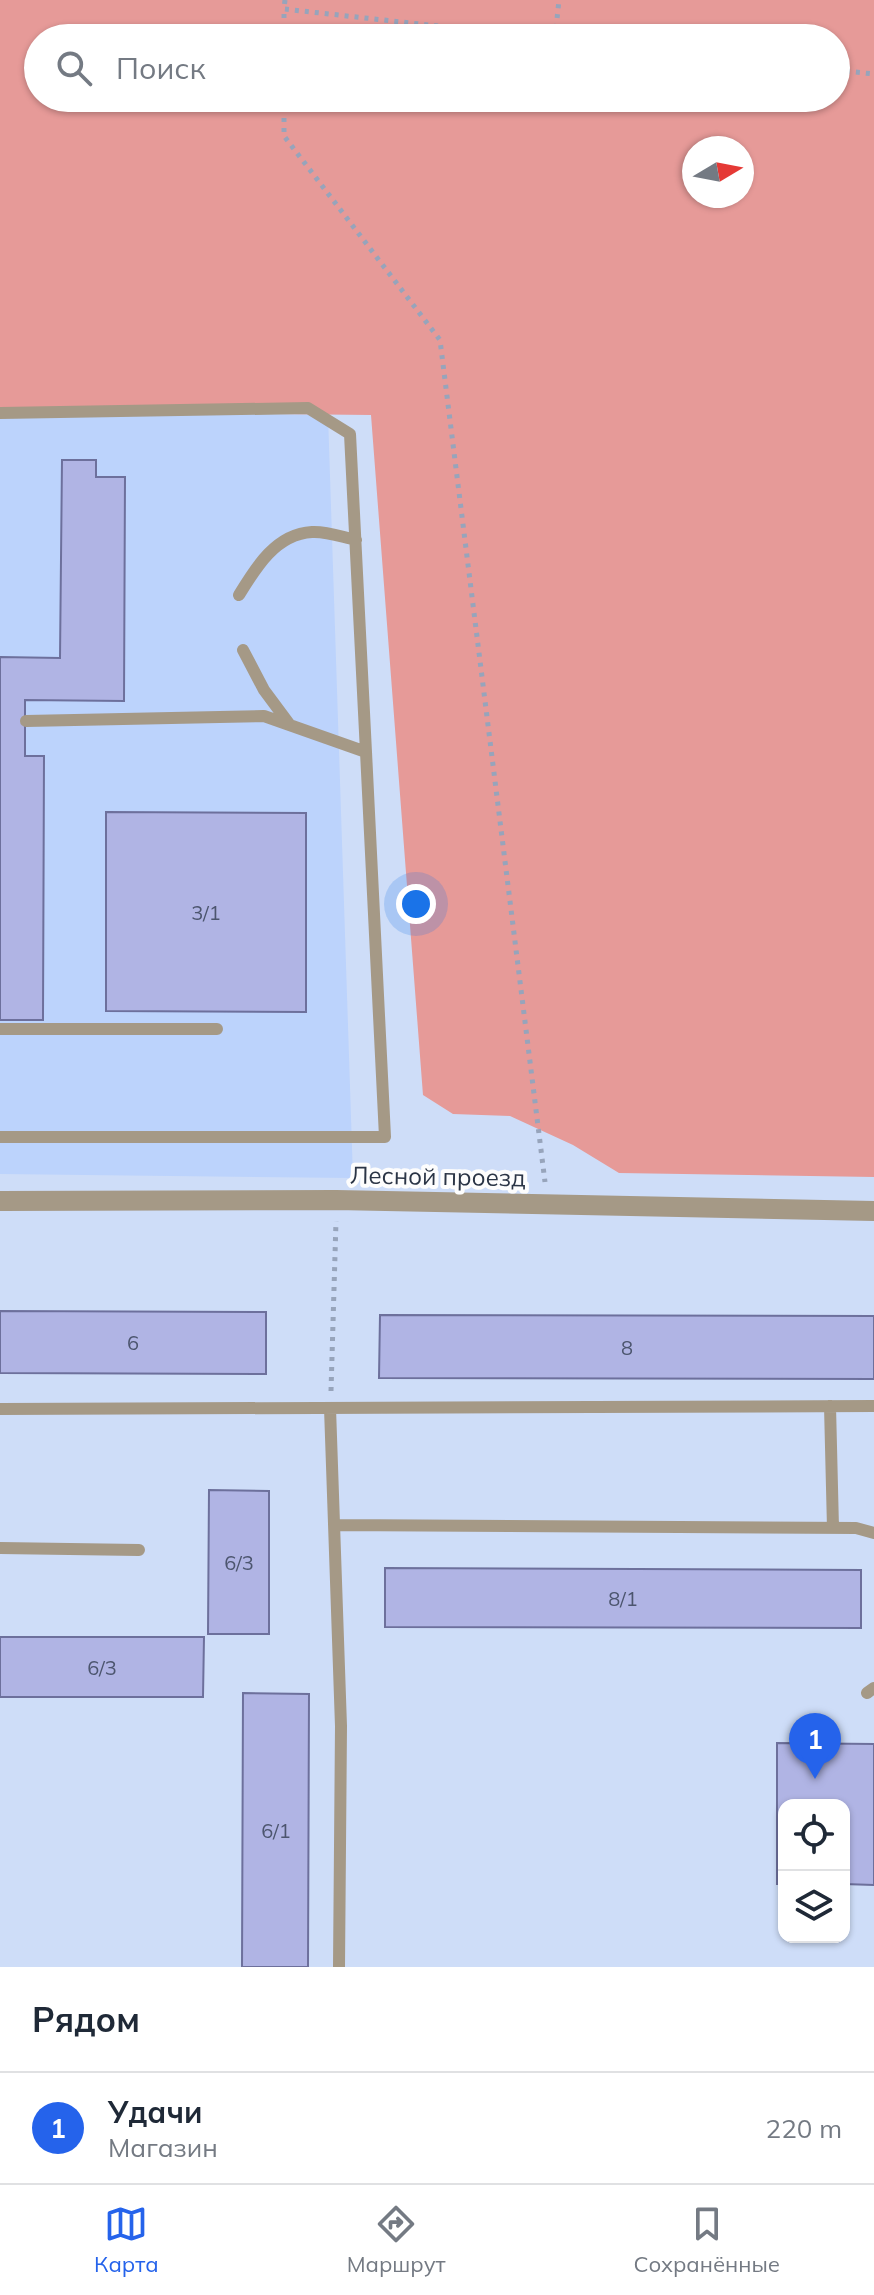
<!DOCTYPE html>
<html lang="ru">
<meta charset="utf-8">
<style>
:root{--surface:#fff;--page:#f2f2f3;--text:#1f2937;--muted:#747a83;--line:#e0e1e3;--accent:#2563eb}
body{margin:0;font-family:Mulish,sans-serif;background:var(--page);color:var(--text)}
.controls{position:absolute;right:24px;bottom:24px;display:grid;overflow:hidden;border-radius:16px;box-shadow:0 2px 6px #0004}
.controls button{width:72px;height:72px;display:grid;place-items:center;padding:0;border:0;border-bottom:2px solid var(--line);background:var(--surface);color:var(--text);font:40px sans-serif}
.compass{position:absolute;left:682px;top:136px;width:72px;height:72px;border-radius:50%;background:var(--surface);box-shadow:0 2px 6px #0004;rotate:80deg}
.you{position:absolute;left:416px;top:904px;width:28px;height:28px;margin:-20px;border:6px solid #fff;border-radius:50%;background:#1a73e8;box-shadow:0 0 0 12px #1a73e833}
.badge{display:grid;place-items:center;width:52px;height:52px;border-radius:50%;background:var(--accent);color:#fff;font-size:26px;font-weight:700}
.pin{position:absolute;translate:-50% -66px;filter:drop-shadow(0 2px 4px #0008)}
.pin::after{content:'';position:absolute;top:42px;width:28px;height:24px;background:inherit;clip-path:polygon(0 0,100% 0,50% 100%)}
.list{margin:0;padding:0;list-style:none}
h2{display:flex;justify-content:space-between;align-items:center;height:104px;margin:0;padding:0 32px;font-size:34px}
h2 small{font-size:26px;font-weight:400;color:var(--muted)}
.list li{display:grid;grid-template-columns:52px 1fr auto;gap:24px;align-items:center;box-sizing:border-box;height:112px;padding:0 32px;border-top:2px solid var(--line)}
.list b{display:block;font-size:30px;white-space:nowrap}
.list p{margin:0;font-size:26px;white-space:nowrap;color:var(--muted)}
.list em{font-size:26px;font-style:normal;color:var(--muted)}
.icon{flex:none;width:44px;height:44px;fill:none;stroke:currentColor;stroke-width:2;stroke-linecap:round;stroke-linejoin:round}
.map{position:relative;flex:none;width:874px;height:1967px;overflow:hidden}
.search{position:absolute;background:var(--surface);box-shadow:0 2px 6px #0004;left:24px;right:24px;top:24px;height:88px;display:flex;align-items:center;gap:20px;box-sizing:border-box;padding:0 28px;border-radius:44px;color:var(--muted);font-size:30px}
.sheet{height:216px;background:var(--surface)}
nav{display:flex;justify-content:space-around;align-items:center;box-sizing:border-box;height:112px;border-top:2px solid var(--line);background:var(--surface);font-size:22px;color:var(--muted)}
nav a{display:grid;justify-items:center;gap:4px}
nav .on{color:var(--accent)}
.map>svg:first-child{display:block}
.built{fill:#bcd3fc}
.green{fill:#e69a98;fill-rule:evenodd}
.building{fill:#b0b4e4;stroke:#6d709c;stroke-width:2}
.lines{fill:none;stroke-linecap:round;stroke-linejoin:round}
.path{stroke:#97a4bb;stroke-width:5;stroke-dasharray:4 6;stroke-linecap:butt}
.lane{stroke:#a59986;stroke-width:12}
.street{stroke:#a59986;stroke-width:20}
.labels{text-anchor:middle;dominant-baseline:central;stroke-width:8;stroke-linejoin:round;paint-order:stroke}
.number-label{font-size:20px;fill:#4c556e}
.street-label{font-size:24px;fill:#2b3546;stroke:#fdfdfd}
</style>
<div class="map">
<svg width="874" height="1967" viewBox="0 0 874 1967">
<rect width="100%" height="100%" fill="#ceddf8"/>
<path class="built" d="M0,411L328,415L353,1178L0,1174Z"/>
<path class="green" d="M0,0H874V1177L619,1173L573,1145L510,1116L453,1114L423,1095L371,415L0,411ZM38,38H836V98H38ZM694,148H742V196H694Z"/>
<path class="building" d="M62,460H96V477H125L124,701L25,700V756H44L43,1020H0V657L60,658Z
M106,812L306,813V1012L106,1011Z
M0,1311L266,1312V1374L0,1373Z
M380,1315L874,1316V1379L379,1378Z
M209,1490L269,1491V1634H208Z
M385,1568L861,1570V1628L385,1627Z
M0,1637H204L203,1697H0Z
M243,1693L309,1694L308,1967H242Z
M777,1743L874,1744V1885L844,1884V1805H784V1884H777Z"/>
<g class="lines">
<path class="path" d="M285,0L284,9L546,38
M284,38V9
M555,38L559,0
M836,70L874,74
M284,98V136L440,340L545,1182
M331,1391L336,1221"/>
<path class="lane" d="M0,413L308,408L350,434L366,752
M239,595C256,567 276,534 312,532C326,531 342,537 356,540
M243,650L264,690L290,725
M0,1029H217
M0,1137H385L366,752L264,716L26,721
M830,1406L833,1528
M330,1408L341,1726L339,1967
M0,1409L874,1406
M334,1525L856,1528L874,1533
M0,1548L139,1550
M867,1693L874,1688"/>
<path class="street" d="M0,1201L336,1200L874,1211"/>
</g>
<g class="labels">
<g class="number-label">
<text x="206" y="912">3/1</text>
<text x="133" y="1342">6</text>
<text x="627" y="1347">8</text>
<text x="239" y="1562">6/3</text>
<text x="623" y="1598">8/1</text>
<text x="102" y="1667">6/3</text>
<text x="276" y="1830">6/1</text>
</g>
<g class="street-label">
<text transform="translate(438 1176) rotate(1)">Лесной проезд</text>
</g>
</g>
</svg>
<div class="controls">
<button><svg class="icon" aria-label="locate" viewBox="0 0 24 24"><circle cx="12" cy="12" r="6"/><path d="M12 2v4M12 18v4M2 12h4M18 12h4"/></svg></button>
<button><svg class="icon" aria-label="layers" viewBox="0 0 24 24"><path d="M12 4l9 5-9 5-9-5zM3 14l9 5 9-5"/></svg></button>
</div>
<svg class="compass" viewBox="-18 -18 36 36"><path d="M0-13l5 13h-10z" fill="#e53935"/><path d="M0 13l5-13h-10z" fill="#747a83"/></svg>
<div class="you"></div>
<div class="pin badge" style="left:815px;top:1779px">1</div>
<div class="search"><svg class="icon" aria-label="search" viewBox="0 0 24 24"><circle cx="10" cy="10" r="6"/><path d="M15 15l6 6"/></svg>Поиск</div>
</div>
<section class="sheet">
<h2>Рядом<small></small></h2>
<ul class="list">
<li><span class="badge">1</span><div><b>Удачи</b><p>Магазин</p></div><em>220 m</em></li>
</ul>
</section>
<nav>
<a class="on"><svg class="icon" aria-label="map" viewBox="0 0 24 24"><path d="M3 6l6-2 6 2 6-2v14l-6 2-6-2-6 2zM9 4v14M15 6v14"/></svg>Карта</a>
<a><svg class="icon" aria-label="directions" viewBox="0 0 24 24"><path d="M12 3l9 9-9 9-9-9zM9 14v-3h6M13 9l2 2-2 2"/></svg>Маршрут</a>
<a><svg class="icon" aria-label="saved" viewBox="0 0 24 24"><path d="M7 4h10v16l-5-4-5 4z"/></svg>Сохранённые</a>
</nav>
